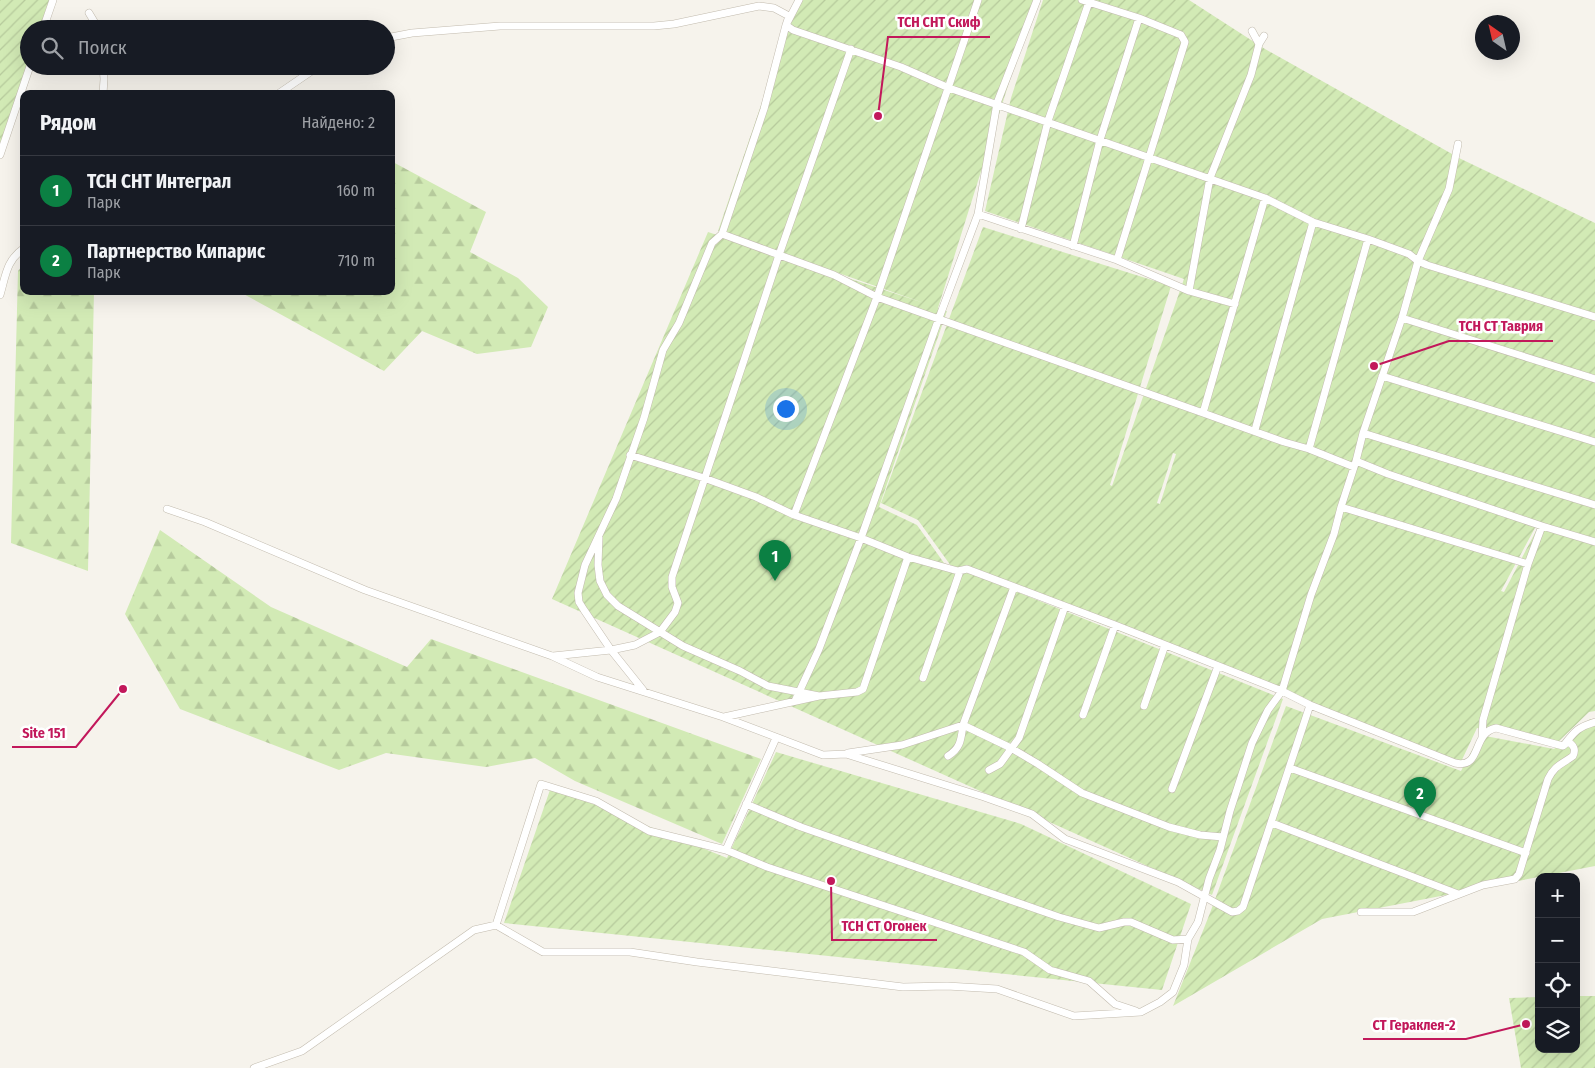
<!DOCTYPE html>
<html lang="ru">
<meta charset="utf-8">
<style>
:root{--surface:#171b24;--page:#20242c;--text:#f1f3f6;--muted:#9ea1a6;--line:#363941;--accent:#0b8043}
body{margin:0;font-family:"Fira Sans Condensed",sans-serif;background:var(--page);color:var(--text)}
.controls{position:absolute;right:15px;bottom:15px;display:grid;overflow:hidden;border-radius:10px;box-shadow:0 5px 20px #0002}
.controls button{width:45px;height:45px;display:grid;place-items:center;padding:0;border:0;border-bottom:1px solid var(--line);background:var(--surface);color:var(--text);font:25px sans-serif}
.compass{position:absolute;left:1475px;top:15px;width:45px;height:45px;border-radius:50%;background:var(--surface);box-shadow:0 5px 20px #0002;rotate:326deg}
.you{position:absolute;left:785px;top:408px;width:18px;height:18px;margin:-12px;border:4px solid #fff;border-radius:50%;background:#1a73e8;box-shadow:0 0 0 8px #1a73e833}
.badge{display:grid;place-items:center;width:32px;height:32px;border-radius:50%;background:var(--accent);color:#fff;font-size:16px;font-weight:700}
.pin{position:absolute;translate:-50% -41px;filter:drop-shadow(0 1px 2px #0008)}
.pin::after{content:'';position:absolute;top:26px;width:18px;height:15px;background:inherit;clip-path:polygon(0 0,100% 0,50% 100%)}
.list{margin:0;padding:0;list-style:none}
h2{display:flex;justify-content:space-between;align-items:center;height:65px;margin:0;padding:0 20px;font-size:21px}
h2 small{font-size:16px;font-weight:400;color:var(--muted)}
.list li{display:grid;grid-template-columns:32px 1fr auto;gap:15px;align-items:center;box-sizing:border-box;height:70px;padding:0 20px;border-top:1px solid var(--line)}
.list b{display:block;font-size:19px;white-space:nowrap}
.list p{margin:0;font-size:16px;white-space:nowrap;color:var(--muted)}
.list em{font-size:16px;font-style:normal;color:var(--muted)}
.icon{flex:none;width:28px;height:28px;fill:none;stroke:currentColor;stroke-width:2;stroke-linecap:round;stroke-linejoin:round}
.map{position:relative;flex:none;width:1595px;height:1068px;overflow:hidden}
.search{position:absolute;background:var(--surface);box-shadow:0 5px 20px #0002;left:20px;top:20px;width:375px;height:55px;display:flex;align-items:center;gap:12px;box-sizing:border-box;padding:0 18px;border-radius:28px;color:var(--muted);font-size:19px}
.panel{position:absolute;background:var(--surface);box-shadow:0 5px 20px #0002;left:20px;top:90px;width:375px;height:205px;border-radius:10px}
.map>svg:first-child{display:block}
.forest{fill:url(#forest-firs)}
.garden{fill:url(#garden-furrows);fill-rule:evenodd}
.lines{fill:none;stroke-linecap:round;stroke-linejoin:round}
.street-casing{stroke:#c2bbae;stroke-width:8}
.street{stroke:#fff;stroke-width:7}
.leader{fill:none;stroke:#c2185b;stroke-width:2}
.callout-dot{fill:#c2185b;stroke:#fff;stroke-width:2}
.callout-label{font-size:14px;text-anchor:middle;font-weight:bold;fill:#c2185b;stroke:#fff;stroke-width:5;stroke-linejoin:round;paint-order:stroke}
</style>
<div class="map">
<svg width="1595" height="1068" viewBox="0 0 1595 1068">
<defs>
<pattern id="forest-firs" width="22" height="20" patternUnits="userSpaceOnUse" patternTransform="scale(1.25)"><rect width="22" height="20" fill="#d2eab5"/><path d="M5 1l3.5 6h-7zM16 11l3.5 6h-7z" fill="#b6ca9c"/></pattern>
<pattern id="garden-furrows" width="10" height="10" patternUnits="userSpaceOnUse" patternTransform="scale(1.25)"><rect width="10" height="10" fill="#d2eab5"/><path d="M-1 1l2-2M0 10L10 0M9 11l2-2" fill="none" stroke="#b6ca9c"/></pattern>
</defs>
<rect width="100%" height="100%" fill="#f6f3ec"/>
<path class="forest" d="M391,161L486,212L470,252L518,278L548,307L531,347L477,354L422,331L384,371L238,291H391Z
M24,264V291H94L88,571L11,543L18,271Z
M160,530L271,607L407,667L431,639L761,759L722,844L575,781L535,758L486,767L386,753L339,770L180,709L125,614Z"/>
<path class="garden" d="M0,0H53L43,29H29V66L0,154Z
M797,0H1035L938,308L947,311L879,507L917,525L944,563L951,566L918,520L881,503L983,227L1171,286L1110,485L1112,486L1184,279L985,211L1011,98L1043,0H1189L1265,49L1461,159L1595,223V711L1589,712L1557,743L1477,728L1460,764L953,566L1283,699L1212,895L552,599L708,232L924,303L718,231ZM1173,453L1176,454L1160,504L1157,503ZM1536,526L1538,527L1504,592L1501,591Z
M1286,706L1461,771L1480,735L1554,749L1590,719H1595V866L1322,919L1173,1006L1210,913Z
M776,752L1021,824L1191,904L1162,990L504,923L551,787L727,858Z
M1576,996H1595V1068H1521L1509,998L1539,997V1049H1576Z"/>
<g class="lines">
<g class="street-casing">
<path id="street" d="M1082,0L1139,18L1181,35L1185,42L1117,260
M89,13L95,23L96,29
M43,29L53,0
M1252,31L1259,44
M386,38L412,33L500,26H654L674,24L759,6L774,8L789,16L786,25L793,30L901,67L949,88L1265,198L1313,222L1368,239L1409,254L1418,261L1427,265L1595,317
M103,66L104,79L103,94
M278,94L319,66
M0,155L30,66
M978,214L1117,260L1189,291L1235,304
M1021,229L1048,121L1089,2
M722,234L834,275L877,297L1203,413L1284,442L1309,449L1354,467
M1073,246L1100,140L1139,18
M1189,291L1210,178L1251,75L1259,44L1264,36
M0,295C6,275 6,261 24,248
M1402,318L1595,379
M1382,376L1595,442
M1203,413L1265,198
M1255,430L1313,222
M1363,433L1595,505
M1309,449L1368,239
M630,455L704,478L756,497L794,515L861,538L908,557L958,571L967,569L1115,625L1282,691L1310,705L1455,763C1483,769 1471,733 1496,728L1563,746L1568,742C1574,745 1576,750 1573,756C1561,765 1555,765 1548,779L1519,874L1515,879L1483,885L1413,912H1361
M1356,461L1388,474L1542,526L1595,542
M1341,507L1528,564
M167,509L205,522L365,590L552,656L597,677L723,717L823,755L846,754L984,797L1032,814L1065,839L1178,882L1232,912L1238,911L1243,907L1310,705
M794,515L877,297L978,0
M599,537L598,565L600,581L607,595L618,606L683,646L740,671L768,686L819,696
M553,656L611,650L635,645L660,632L675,612L678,603L672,587V577L779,255L851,49
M923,678L960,571
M643,690L611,650L584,610L579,602L578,593L585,565L616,499L644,418L663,350L679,323L712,243L722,234L764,109L786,25L799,0
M795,701L819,649L861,538L939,318L978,214L997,103L1037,0
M1144,706L1165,645
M1083,715L1115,625
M724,717L819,696L857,692L863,689L908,557
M1482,737L1483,720L1528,564L1542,526
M1564,745C1575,731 1578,727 1595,722
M848,753L902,745L963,725L1011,748L1038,764L1082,793L1169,827L1200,835L1223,837
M948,756C961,748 961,739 963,725L1014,587
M1290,768L1526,853
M989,770L1000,764L1019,738L1065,606
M1172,789L1218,666
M746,804L801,827L1059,917L1099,928L1124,922H1131L1173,940L1188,939
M1272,823L1458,894
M726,850L776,738
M496,925L541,784L596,801L649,831L726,850L767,867L1024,952L1050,970L1089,981L1115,1004L1136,1011
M254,1068L302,1051L474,930L496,925L543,952H630L697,962L903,987L947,986L997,989L1074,1016L1141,1012L1160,1002L1173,992L1184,965L1188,939L1198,922L1209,879L1220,850L1230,811L1252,743L1268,710L1282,691L1311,595L1334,534L1341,507L1356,461L1363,433L1402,318L1418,261L1449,189L1458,144"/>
</g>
<use href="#street" class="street"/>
</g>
<path class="leader" d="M878 116L888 37H990M1374 366L1449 341H1553M123 689L76 747H12M831 881L832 940H937M1526 1024L1466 1039H1363"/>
<g class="callout-dot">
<circle cx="878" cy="116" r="5"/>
<circle cx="1374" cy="366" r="5"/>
<circle cx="123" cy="689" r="5"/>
<circle cx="831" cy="881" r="5"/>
<circle cx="1526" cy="1024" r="5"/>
</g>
<g class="callout-label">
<text x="939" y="27">ТСН СНТ Скиф</text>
<text x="1501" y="331">ТСН СТ Таврия</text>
<text x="44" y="738">Site 151</text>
<text x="884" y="931">ТСН СТ Огонек</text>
<text x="1414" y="1030">СТ Гераклея-2</text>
</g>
</svg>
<div class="controls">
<button>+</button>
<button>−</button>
<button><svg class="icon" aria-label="locate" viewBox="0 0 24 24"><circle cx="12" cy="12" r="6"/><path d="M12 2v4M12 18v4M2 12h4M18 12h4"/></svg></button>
<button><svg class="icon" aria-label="layers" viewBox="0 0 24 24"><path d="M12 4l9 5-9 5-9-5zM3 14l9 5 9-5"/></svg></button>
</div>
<svg class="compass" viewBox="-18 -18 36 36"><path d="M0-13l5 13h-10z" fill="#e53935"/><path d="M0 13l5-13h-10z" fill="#9ea1a6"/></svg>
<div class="you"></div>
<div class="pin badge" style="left:775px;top:581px">1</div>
<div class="pin badge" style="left:1420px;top:818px">2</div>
<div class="search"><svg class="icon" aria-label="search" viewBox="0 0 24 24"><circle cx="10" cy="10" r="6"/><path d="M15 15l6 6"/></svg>Поиск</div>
<section class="panel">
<h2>Рядом<small>Найдено: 2</small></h2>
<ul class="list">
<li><span class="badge">1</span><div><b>ТСН СНТ Интеграл</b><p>Парк</p></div><em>160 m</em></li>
<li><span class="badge">2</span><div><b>Партнерство Кипарис</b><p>Парк</p></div><em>710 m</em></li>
</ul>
</section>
</div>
